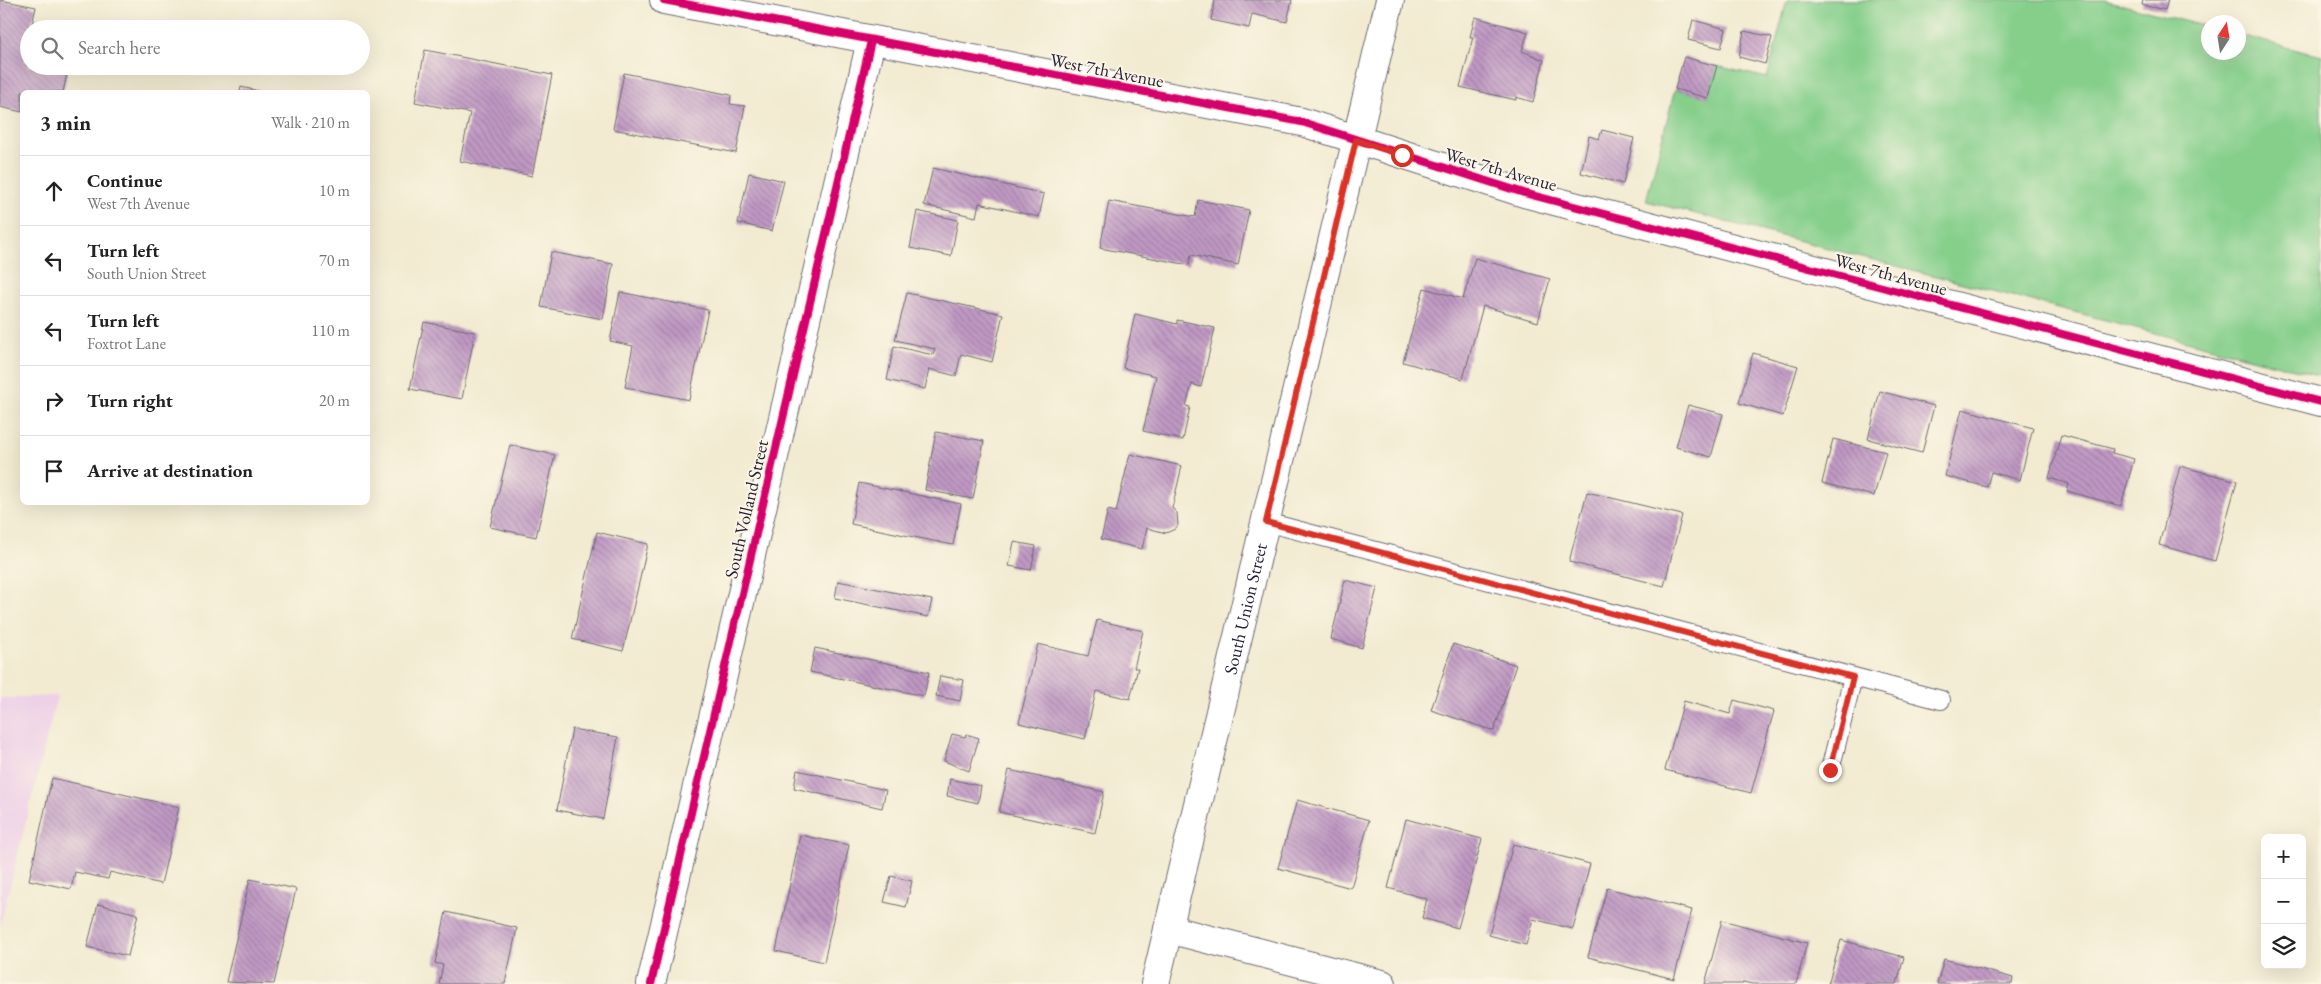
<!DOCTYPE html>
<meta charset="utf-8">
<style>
:root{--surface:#fff;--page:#f2f2f2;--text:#222;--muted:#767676;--line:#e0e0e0}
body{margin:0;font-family:"EB Garamond",serif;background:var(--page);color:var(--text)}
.controls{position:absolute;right:15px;bottom:15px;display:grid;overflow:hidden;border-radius:8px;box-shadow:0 5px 20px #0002}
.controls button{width:45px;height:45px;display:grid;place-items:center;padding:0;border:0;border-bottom:1px solid var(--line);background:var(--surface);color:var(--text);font:25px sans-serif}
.compass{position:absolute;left:2201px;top:15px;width:45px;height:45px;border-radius:50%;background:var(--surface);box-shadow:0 5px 20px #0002;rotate:12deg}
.stop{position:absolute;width:15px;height:15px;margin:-11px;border:4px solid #d93025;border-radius:50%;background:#fff}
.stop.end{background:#d93025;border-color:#fff;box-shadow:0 1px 5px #0008}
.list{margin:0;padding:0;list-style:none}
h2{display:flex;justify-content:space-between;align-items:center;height:65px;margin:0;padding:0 20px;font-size:21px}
h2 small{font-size:16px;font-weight:400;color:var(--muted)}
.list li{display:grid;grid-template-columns:32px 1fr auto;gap:15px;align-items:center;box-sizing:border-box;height:70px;padding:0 20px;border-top:1px solid var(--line)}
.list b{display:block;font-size:19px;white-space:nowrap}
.list p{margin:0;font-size:16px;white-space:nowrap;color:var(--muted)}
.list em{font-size:16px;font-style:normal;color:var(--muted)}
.icon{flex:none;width:28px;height:28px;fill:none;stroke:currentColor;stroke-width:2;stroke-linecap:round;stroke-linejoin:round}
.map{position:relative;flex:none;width:2321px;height:984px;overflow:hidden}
.search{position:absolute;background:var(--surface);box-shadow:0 5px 20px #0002;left:20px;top:20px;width:350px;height:55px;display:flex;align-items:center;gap:12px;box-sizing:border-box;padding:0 18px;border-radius:28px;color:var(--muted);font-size:19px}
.panel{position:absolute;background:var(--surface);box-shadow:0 5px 20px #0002;left:20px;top:90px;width:350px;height:415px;border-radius:8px}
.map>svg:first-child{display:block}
.built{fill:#eed0e7}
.grass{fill:#85cf8b;stroke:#547863}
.building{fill:url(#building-back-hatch)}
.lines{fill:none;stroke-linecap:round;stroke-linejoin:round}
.lane-casing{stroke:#6b6870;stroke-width:20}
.street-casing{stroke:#6b6870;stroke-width:30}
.secondary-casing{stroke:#6b6870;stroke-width:30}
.lane{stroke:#fff;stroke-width:18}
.street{stroke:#fff;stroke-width:28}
.secondary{stroke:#fff;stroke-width:28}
.cycleway-casing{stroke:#fcf5e5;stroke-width:11}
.cycleway{stroke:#d6006c;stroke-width:8}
.route{stroke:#d93025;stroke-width:6}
.labels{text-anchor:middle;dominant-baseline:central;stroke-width:4;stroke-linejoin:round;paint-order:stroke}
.street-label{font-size:18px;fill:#22223b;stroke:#fcf5e5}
</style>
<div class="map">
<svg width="2321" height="984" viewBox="0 0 2321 984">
<defs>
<pattern id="building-back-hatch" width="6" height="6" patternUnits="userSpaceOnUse" patternTransform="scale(1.25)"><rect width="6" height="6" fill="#c099c4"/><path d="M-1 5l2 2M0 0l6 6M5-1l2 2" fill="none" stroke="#9c7ca0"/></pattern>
</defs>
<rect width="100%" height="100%" fill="#fcf5e5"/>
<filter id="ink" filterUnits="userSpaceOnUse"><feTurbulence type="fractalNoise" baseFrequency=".02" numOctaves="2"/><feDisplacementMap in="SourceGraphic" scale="10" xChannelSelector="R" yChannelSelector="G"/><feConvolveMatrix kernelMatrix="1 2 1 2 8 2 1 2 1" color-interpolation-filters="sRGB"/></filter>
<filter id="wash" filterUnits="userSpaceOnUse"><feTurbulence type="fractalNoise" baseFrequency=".0096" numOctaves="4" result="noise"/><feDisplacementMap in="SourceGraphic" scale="20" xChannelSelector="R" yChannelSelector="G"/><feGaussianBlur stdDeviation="1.12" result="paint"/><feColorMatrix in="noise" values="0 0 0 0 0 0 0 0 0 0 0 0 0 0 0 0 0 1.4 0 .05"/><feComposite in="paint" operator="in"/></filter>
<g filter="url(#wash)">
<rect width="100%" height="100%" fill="#f2ebd1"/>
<path class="built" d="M57,696L0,926V698Z"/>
<path class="grass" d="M1787,0H2104L2208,27V52H2238L2239,35L2321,56V376L1646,201L1675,89L1708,97L1717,66L1767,78Z"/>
<g id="blocks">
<path class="building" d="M0,0L36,7L31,29H29L25,61H29V66H51L68,70L63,92H22V112L0,107Z
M1215,0H1292L1287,22L1252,14L1249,28L1211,20Z
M2143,0H2168L2165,10L2142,5Z
M1475,17L1528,32L1522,51L1544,60L1533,102L1516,97V100L1460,87L1473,37H1470Z
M1693,20L1726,29L1721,48L1688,40Z
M1744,31L1772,37L1765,64L1739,57Z
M425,50L552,75L532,176L460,161L470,113L415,102Z
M1684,57L1717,66L1708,98L1675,89Z
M624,73L731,95L730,104L745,106L736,153L613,129Z
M241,87L263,92H240Z
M1602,130L1634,138L1623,184L1581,173L1589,136L1599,139Z
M933,168L1044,194L1039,217L979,203L976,217L924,205Z
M749,173L784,181L772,231L738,223Z
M1198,200L1249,210L1238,265L1191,255L1189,265L1100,248L1109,201L1195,217Z
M917,211L958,220L951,256L910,248Z
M551,252L613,264L603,319L541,307Z
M1475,258L1550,279L1538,322L1483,306L1463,379L1403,362L1424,288L1463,299Z
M620,292L708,310L689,400L625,387L633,346L610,341Z
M907,293L1003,314L992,362L961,354L956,376L929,369L925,389L887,380L894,346L933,355L935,349L895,340Z
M1135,314L1177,324V320L1215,328L1201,387L1192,384L1186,406L1190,407L1183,440L1143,431L1156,376L1123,368Z
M424,322L475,332L462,399L410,389Z
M1753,353L1798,366L1783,416L1739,403Z
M1880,391L1934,406L1922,453L1868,439Z
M1688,405L1723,414L1711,457L1676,447Z
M1962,409L2033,428L2020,480L1991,472L1987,487L1945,476Z
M936,432L984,441L973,499L925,490Z
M2061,435L2113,449L2112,453L2134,459L2121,506L2067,491L2069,484L2049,478Z
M1833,439L1886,452L1874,496L1822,483Z
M510,445L555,455L536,537L490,527Z
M1130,454L1182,466L1172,508L1177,513L1178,525L1175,529L1166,533L1147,528L1142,549L1101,539L1108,510L1116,512Z
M2180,466L2237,481L2215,561L2159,545Z
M859,483L961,504L953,545L851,524Z
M1587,492L1682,515L1664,586L1569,562Z
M597,532L648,544L623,651L572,639Z
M1014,542L1036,546L1031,570L1009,566Z
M1345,580L1377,588L1362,648L1331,639Z
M838,581L932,600L928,617L835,598Z
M1097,620L1143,631L1134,668H1138L1130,699L1096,691L1085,739L1019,723L1038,644L1088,656Z
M1453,644L1516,665L1494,731L1431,710Z
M815,648L929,672L924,696L810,672Z
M940,676L964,680L960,701L936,696Z
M1734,700L1774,711L1751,793L1665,770L1684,701L1730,714Z
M572,729L618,737L603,819L557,810Z
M952,734L965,737L966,734L979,738L969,771L944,761Z
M797,770L886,790L882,808L794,788Z
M1009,770L1104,792L1095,833L999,812Z
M52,778L179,807L161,884L110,872L108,879L75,872L71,889L29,880Z
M950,779L981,786L978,803L947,796Z
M1297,800L1369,820L1351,888L1278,868Z
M1406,819L1482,839L1458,928L1422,918L1427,899L1388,888Z
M800,835L849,845L824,962L776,951Z
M1513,844L1590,864L1573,929L1533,919L1526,945L1489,935Z
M891,876L912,881L906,907L884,902Z
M250,879L296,889L274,984L226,982Z
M1607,888L1692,910L1674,979L1588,957Z
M98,904L138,914L128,956L87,947Z
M446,912L517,928L505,984H439L443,965L435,963Z
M1722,920L1807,943L1796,984H1752L1743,982V984H1705Z
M1841,940L1904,957L1897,984H1828Z
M1944,959L2013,978L2012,984H1937Z"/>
</g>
</g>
<g filter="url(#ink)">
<use href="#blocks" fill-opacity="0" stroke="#6b6870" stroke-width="1"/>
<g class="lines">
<g class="lane-casing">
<path id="lane" d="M1266,522L1941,700
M1830,770L1853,677"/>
</g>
<g class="street-casing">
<path id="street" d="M1168,929L1382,984
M651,984L871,41"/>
</g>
<g class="secondary-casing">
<g id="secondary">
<path d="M664,0L1302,122L1524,193L2321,402"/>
<path id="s1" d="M1155,984L1390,0"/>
</g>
</g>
<use href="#lane" class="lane"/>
<use href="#street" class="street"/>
<use href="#secondary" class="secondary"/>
<g class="cycleway-casing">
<path id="cycleway" d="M664,0L1302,122L1524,193L2321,402
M651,984L871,41"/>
</g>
<use href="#cycleway" class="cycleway"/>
</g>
</g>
<g class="lines" filter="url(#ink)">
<path class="route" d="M1402,155L1356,140L1266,522L1853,677L1830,770"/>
</g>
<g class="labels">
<g class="street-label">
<text transform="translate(1107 70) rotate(11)">West 7th Avenue</text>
<text transform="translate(1501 169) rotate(16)">West 7th Avenue</text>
<text transform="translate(1891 274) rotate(15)">West 7th Avenue</text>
<text transform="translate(746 509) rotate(-77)">South Volland Street</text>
<text stroke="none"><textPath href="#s1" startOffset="386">South Union Street</textPath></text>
</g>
</g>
</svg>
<div class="controls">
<button>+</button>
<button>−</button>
<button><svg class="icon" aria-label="layers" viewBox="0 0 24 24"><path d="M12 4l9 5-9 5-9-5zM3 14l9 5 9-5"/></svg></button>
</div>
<svg class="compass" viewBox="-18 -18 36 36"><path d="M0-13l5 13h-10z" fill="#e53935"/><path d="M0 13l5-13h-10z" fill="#767676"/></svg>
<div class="stop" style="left:1402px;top:155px"></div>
<div class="stop end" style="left:1830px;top:770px"></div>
<div class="search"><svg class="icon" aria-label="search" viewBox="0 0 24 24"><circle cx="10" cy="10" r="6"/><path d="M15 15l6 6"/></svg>Search here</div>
<section class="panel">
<h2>3 min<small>Walk · 210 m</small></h2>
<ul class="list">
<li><svg class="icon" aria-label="ahead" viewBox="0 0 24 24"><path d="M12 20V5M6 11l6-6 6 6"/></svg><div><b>Continue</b><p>West 7th Avenue</p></div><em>10 m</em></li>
<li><svg class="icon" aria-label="left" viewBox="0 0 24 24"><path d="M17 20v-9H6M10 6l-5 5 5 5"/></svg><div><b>Turn left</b><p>South Union Street</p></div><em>70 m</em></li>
<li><svg class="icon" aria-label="left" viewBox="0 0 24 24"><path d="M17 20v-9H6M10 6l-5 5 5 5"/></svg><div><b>Turn left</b><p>Foxtrot Lane</p></div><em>110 m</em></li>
<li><svg class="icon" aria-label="right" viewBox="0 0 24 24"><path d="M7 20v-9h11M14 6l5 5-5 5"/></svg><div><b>Turn right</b></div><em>20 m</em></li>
<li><svg class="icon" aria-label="arrive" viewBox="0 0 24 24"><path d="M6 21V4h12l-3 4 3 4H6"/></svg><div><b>Arrive at destination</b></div></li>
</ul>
</section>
</div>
